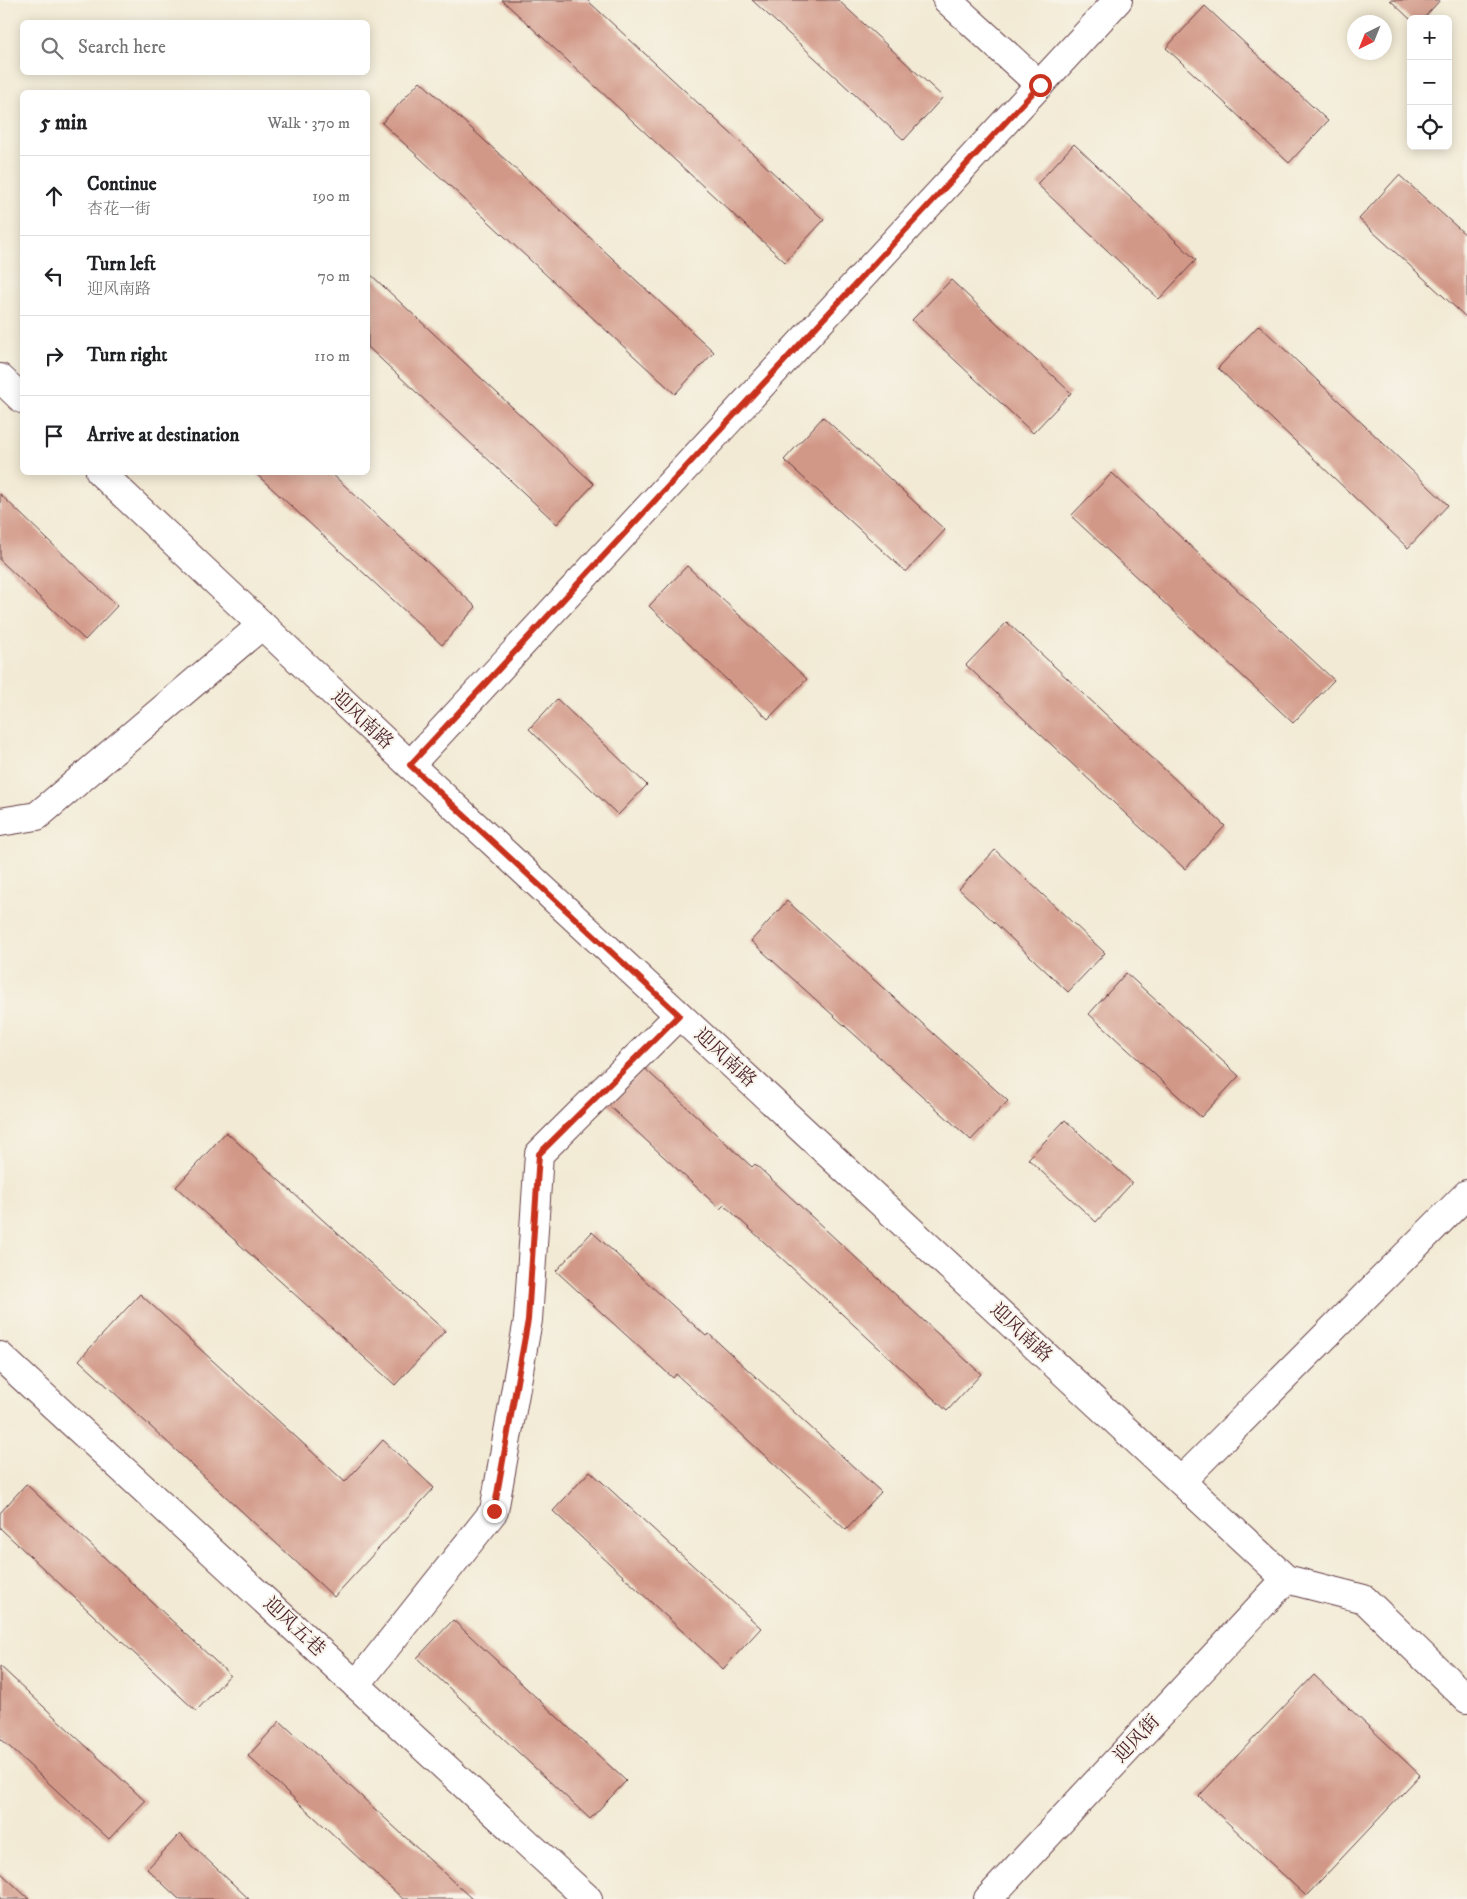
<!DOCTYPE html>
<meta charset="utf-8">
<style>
:root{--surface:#fff;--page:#f2f2f2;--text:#202124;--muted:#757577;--line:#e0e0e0}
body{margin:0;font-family:"IM FELL DW Pica","Noto Serif SC",serif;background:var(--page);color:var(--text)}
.controls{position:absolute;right:15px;top:15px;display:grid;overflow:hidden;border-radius:8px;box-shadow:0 2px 12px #0003}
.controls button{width:45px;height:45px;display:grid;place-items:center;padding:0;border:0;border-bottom:1px solid var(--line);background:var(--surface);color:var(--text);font:25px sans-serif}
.compass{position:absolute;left:1347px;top:15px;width:45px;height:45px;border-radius:50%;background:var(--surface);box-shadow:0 2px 12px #0003;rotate:223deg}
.stop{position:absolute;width:15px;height:15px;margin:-11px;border:4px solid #c8321e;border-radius:50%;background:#fff}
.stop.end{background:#c8321e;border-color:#fff;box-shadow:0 1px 5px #0008}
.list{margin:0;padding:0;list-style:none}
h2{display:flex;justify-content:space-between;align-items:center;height:65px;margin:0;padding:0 20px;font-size:21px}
h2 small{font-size:16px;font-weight:400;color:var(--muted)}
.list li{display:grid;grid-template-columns:32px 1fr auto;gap:15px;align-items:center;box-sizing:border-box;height:80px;padding:0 20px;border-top:1px solid var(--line)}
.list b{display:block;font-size:19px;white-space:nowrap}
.list p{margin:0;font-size:16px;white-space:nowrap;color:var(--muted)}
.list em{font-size:16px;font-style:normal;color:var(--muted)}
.icon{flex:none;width:28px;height:28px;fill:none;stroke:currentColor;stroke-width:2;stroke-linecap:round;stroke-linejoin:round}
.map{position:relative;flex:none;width:1467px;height:1899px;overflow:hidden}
.search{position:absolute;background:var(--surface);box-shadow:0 2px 12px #0003;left:20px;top:20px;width:350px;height:55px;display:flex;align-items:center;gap:12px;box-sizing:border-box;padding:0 18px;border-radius:8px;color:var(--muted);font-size:19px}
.panel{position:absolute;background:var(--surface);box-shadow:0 2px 12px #0003;left:20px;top:90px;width:350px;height:385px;border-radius:8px}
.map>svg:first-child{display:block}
.building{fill:#d29887}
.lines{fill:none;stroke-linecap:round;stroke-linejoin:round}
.minor-casing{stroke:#633d44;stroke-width:30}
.tertiary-casing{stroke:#633d44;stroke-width:30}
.minor{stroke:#fff;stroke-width:28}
.tertiary{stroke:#fff;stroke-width:28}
.route{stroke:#c8321e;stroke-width:6}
.labels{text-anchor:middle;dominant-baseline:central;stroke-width:4;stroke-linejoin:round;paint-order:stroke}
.street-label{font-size:19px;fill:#4a1f2b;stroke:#f7f3e8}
</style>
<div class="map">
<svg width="1467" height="1899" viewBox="0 0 1467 1899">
<rect width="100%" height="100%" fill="#f7f3e8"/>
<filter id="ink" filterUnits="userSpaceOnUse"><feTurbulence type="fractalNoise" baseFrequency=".02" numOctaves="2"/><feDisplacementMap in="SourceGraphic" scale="10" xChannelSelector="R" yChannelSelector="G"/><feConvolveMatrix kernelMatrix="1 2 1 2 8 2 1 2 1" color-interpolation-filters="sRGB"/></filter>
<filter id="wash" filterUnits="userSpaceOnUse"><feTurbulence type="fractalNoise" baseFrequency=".0096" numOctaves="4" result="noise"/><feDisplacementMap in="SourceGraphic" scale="20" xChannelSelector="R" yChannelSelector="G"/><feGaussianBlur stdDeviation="1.12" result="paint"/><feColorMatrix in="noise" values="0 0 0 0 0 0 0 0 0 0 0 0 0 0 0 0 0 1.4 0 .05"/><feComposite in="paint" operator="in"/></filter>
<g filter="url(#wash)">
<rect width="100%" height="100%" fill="#f2ead4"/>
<g id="blocks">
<path class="building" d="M502,0H587L824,220L785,262Z
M752,0H838L943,97L904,140Z
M1390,0H1440L1423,19H1410Z
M1205,6L1328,121L1289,163L1166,48Z
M420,81L714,352L675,394L382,123Z
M1074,144L1196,260L1159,299L1037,184Z
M1399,175L1467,236V318L1359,219Z
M368,272L594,484L557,524L368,347Z
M951,280L1071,393L1033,433L912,320Z
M1259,325L1448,505L1408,548L1218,368Z
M823,417L945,530L906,572L784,460Z
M254,472H330L476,607L442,645Z
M1112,473L1334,680L1293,723L1071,516Z
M0,494L117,606L85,640L0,560Z
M687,566L807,679L768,719L649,606Z
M1007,622L1225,826L1185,869L966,665Z
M557,699L647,785L618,815L529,729Z
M995,850L1105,953L1068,992L959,889Z
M787,901L1008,1101L971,1140L751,941Z
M1126,973L1239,1076L1201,1117L1089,1014Z
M641,1065L752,1167L755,1164L981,1374L947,1411L724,1205L720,1209L606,1103Z
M1065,1120L1132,1183L1096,1222L1028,1159Z
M226,1132L445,1331L395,1385L176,1187Z
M592,1232L706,1336L709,1334L881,1492L846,1530L676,1374L673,1378L556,1271Z
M140,1294L345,1482L383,1440L434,1488L334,1597L79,1360Z
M590,1471L761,1628L723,1669L553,1511Z
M26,1484L230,1675L196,1711L0,1528V1513Z
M453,1620L626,1781L590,1819L417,1658Z
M0,1666L145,1801L109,1839L0,1738Z
M1314,1675L1420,1775L1306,1896L1199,1796Z
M280,1721L472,1899H403L248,1756Z
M180,1834L249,1899H179L147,1869Z
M0,1872L29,1899H0Z"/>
</g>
</g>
<g filter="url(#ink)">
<use href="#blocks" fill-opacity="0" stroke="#633d44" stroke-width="1"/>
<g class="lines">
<g class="minor-casing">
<path id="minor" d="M947,0L1040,85
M410,765L1118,0
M0,822L37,816L262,625
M0,1356L588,1899
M1181,1481L1467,1194
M356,1685L494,1511L528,1320L539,1154L679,1015"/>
</g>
<g class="tertiary-casing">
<path id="tertiary" d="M0,378L22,399
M100,472L410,765L1286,1579L1364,1599L1467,1699
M988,1899L1286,1579"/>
</g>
<use href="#minor" class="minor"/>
<use href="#tertiary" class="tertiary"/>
</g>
</g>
<g class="lines" filter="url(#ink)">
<path class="route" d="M494,1511L528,1320L539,1154L679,1015L410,765L1040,85"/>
</g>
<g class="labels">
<g class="street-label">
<text transform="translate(362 720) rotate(43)">迎风南路</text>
<text transform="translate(725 1058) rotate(43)">迎风南路</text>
<text transform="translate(1021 1333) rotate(43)">迎风南路</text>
<text transform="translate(294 1627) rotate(43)">迎风五巷</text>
<text transform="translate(1137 1739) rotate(-47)">迎风街</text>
</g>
</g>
</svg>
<div class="controls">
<button>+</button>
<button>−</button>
<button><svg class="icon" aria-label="locate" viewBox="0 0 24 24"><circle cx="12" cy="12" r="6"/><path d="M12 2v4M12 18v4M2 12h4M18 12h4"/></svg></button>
</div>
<svg class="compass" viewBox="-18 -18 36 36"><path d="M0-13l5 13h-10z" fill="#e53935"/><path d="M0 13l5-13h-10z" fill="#757577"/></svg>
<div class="stop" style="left:1040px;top:85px"></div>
<div class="stop end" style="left:494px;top:1511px"></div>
<div class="search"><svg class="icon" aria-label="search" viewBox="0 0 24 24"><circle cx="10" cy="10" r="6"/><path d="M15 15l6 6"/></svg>Search here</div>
<section class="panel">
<h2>5 min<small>Walk · 370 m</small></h2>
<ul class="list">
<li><svg class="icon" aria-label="ahead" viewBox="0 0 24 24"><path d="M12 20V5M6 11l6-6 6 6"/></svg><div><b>Continue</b><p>杏花一街</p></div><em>190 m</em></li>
<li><svg class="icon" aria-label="left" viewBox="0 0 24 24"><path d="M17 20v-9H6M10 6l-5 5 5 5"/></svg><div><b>Turn left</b><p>迎风南路</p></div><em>70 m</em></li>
<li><svg class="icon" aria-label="right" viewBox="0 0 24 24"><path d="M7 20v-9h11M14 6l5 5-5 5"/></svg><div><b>Turn right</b></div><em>110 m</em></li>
<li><svg class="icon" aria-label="arrive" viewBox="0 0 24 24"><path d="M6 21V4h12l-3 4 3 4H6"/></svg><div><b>Arrive at destination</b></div></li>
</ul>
</section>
</div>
